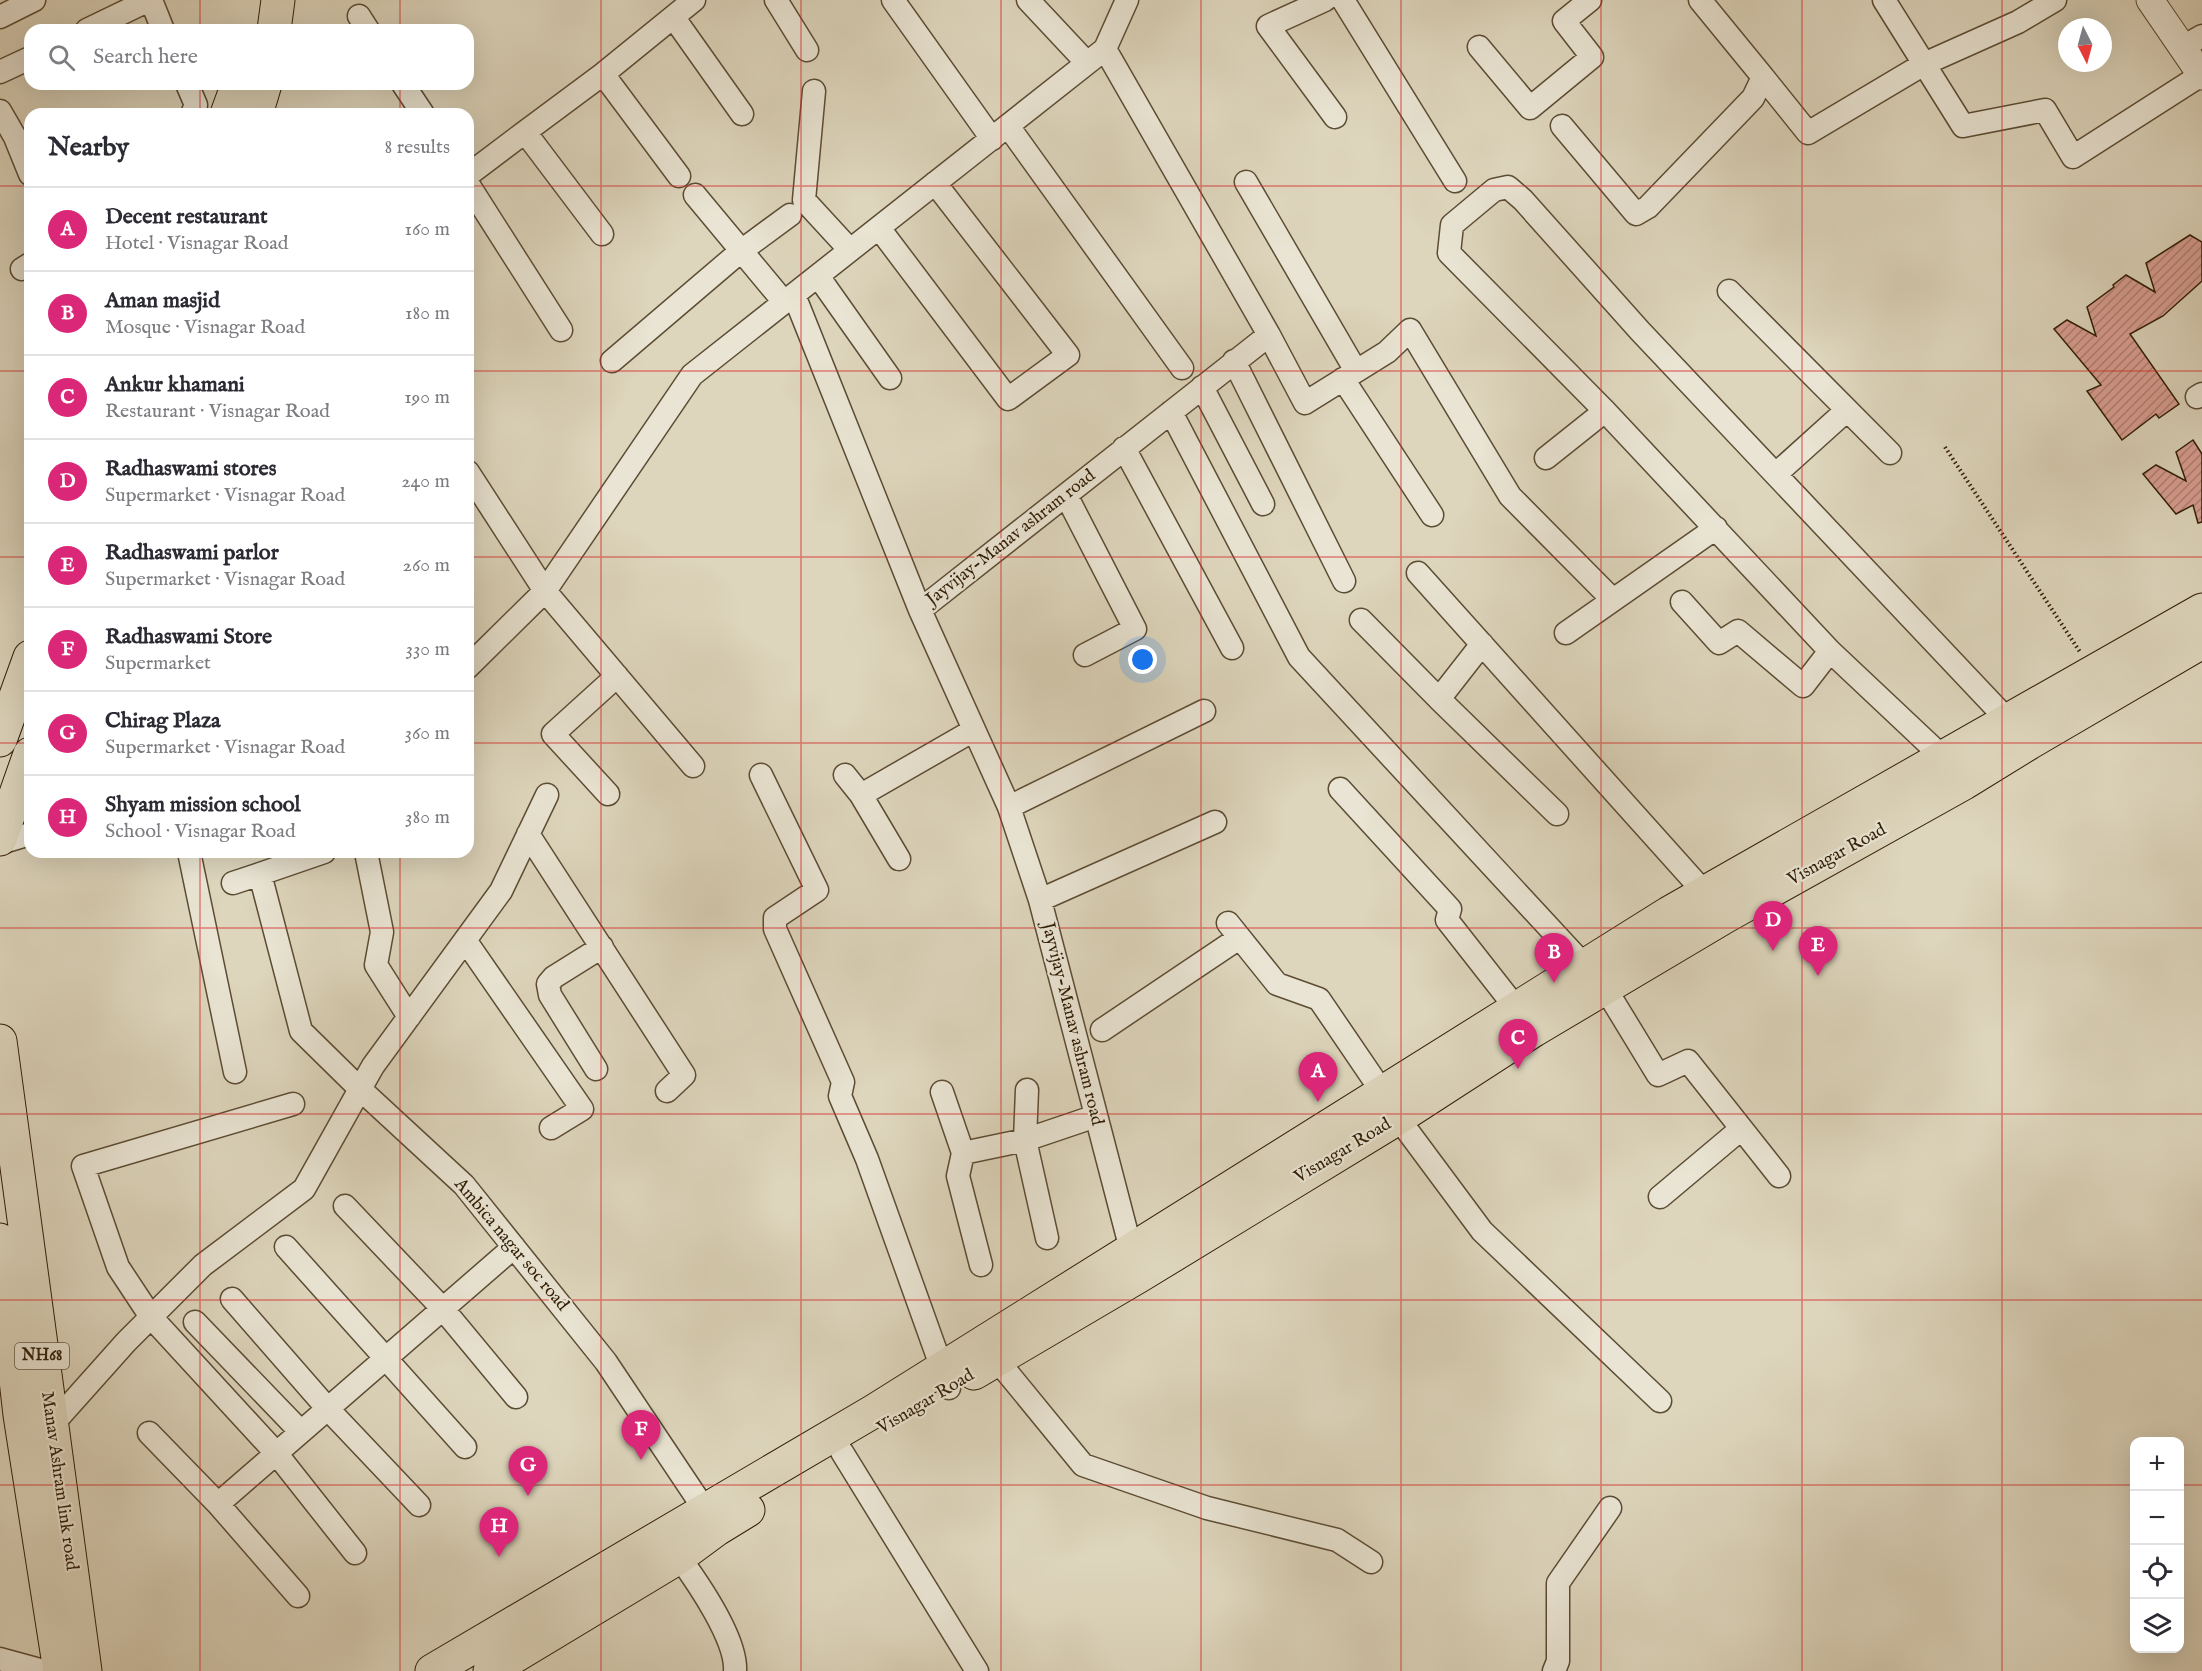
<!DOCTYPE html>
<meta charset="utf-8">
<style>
:root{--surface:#fff;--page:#f7f7f7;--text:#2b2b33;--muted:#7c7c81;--line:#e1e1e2;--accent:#db2777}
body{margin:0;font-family:"IM FELL English",serif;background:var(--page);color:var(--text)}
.controls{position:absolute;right:18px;bottom:18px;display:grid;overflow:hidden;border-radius:12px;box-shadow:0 6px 24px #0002}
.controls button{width:54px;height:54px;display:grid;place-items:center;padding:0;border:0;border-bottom:2px solid var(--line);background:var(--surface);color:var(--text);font:30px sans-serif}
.compass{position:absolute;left:2058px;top:18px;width:54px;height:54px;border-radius:50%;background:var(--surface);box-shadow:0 6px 24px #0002;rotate:174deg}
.you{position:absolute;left:1143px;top:660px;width:21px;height:21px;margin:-15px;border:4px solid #fff;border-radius:50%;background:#1a73e8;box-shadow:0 0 0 9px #1a73e833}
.badge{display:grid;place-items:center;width:39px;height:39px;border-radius:50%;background:var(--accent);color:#fff;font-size:20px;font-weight:700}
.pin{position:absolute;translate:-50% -50px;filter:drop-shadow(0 2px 3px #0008)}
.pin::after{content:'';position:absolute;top:32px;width:21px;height:18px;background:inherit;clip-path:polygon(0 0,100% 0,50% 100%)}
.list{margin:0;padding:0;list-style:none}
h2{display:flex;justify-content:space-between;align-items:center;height:78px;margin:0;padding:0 24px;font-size:26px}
h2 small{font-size:20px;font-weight:400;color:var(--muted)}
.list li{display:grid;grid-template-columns:39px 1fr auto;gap:18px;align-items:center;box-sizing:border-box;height:84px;padding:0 24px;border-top:2px solid var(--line)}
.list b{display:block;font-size:22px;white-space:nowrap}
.list p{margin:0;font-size:20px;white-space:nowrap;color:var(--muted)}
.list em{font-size:20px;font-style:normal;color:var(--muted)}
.icon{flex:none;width:33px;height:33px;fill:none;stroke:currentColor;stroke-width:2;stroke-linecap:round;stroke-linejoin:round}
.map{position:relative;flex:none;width:2202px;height:1671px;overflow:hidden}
.search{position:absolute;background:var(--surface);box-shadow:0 6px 24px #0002;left:24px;top:24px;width:450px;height:66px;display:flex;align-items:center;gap:15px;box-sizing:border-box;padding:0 21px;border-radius:18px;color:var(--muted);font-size:22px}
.panel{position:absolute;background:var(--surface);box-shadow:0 6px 24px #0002;left:24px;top:108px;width:450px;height:750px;border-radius:18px}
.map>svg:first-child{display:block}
.building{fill:url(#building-hatch);stroke:#311e06;stroke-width:1.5}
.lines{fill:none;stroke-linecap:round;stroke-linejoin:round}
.minor-casing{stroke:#5c4c34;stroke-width:25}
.tertiary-casing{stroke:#5c4c34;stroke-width:29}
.primary-casing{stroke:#311e06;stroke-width:35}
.trunk-casing{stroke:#311e06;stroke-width:35}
.path{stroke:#311e06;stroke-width:4;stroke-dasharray:1.5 3;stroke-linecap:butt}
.minor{stroke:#e9e4d3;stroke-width:22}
.tertiary{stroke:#e9e4d3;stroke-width:27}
.primary{stroke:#ddd5bc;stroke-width:33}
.trunk{stroke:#ddd5bc;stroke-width:33}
.grid{fill:none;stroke:#d62828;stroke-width:1.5;stroke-opacity:0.55}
.labels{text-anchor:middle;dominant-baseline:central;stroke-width:4.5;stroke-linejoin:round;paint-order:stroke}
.shield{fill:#e9e4d3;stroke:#685944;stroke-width:1.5}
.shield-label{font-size:16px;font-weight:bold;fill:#311e06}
.street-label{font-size:18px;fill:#311e06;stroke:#e9e4d3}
</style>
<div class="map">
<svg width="2202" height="1671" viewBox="0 0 2202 1671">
<defs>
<pattern id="building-hatch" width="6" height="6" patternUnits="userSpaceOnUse" patternTransform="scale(1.5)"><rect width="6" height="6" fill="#d89e91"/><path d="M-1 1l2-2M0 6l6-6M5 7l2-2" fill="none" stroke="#b08074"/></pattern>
</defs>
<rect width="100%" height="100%" fill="#ddd5bc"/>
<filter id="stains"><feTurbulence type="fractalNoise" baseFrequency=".00333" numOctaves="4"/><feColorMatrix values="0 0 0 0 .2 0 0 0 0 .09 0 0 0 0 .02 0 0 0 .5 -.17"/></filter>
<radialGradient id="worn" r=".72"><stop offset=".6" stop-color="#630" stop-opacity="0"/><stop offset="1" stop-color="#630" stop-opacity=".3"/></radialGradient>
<path class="building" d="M2190,235L2202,242V281L2163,316L2130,334L2179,404L2159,418L2156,414L2122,440L2087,391L2101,385L2054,329L2067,320L2096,336L2087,307L2114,287L2113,285L2126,275L2155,292L2146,263Z
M2193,440L2202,454V522L2198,523L2193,505L2176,514L2143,474L2156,465L2186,481L2176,452Z"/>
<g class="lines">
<g class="minor-casing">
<path id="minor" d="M151,0L163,30
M776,0L807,50
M893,0L992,139
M1028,0L1087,63
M1325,0L1268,26L1335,117
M1343,0L1455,181
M1884,0L1963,126L2045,110L2073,157L2201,75
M359,16L368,30
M0,17L34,0
M674,18L742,114
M87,30L149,0
M1479,47L1530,108L1592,57L1564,21L1590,0
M2183,47L2202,36
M0,72L30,58
M603,74L679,176
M1763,77L1808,133L1924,64L2018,22L2055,0
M187,84L196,105L192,114
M403,84L423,114
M814,91L804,200L850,250
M0,111L15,137L30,174
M1008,126L1182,368
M1562,126L1636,214L1648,207L1753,98L1763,77L1700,0
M468,175L525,132
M1246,182L1356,371
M468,184L561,330
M695,195L784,302
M879,228L1008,399L1068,355L935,183
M602,234L525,132L603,74L694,0
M22,269L30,264
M818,276L890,378
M1729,291L1890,453
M794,295L920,610L1009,807L1040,900L1134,1261
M1269,335L1305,403L1387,352L1410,330L1510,496L1613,600
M612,361L741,251L790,215
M1234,361L1344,581
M1343,379L1432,515
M1202,387L1263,504
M2197,397L2202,394
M1605,411L1830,651
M1171,412L1299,657L1605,988L1658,1075L1688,1061L1779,1176
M1124,448L1232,648
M1546,458L1605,411L1449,253L1452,225L1494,190L1508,187L1523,200L1640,331L2018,731
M468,472L545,591L693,766
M1776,474L1847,410
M1066,495L1135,629L1085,655
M1418,573L1713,902
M1682,602L1719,643L1738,631L1803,686L1830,651L1933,748L1951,769
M920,610L1269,335L1105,49
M1361,620L1439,699
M1566,633L1716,528
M1482,644L1439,699L1557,814
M468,667L545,591L692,375L1105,49L1127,0
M761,775L817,890L775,918V929L843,1082L840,1096L867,1159L949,1388
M845,775L861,795
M1340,789L1450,909L1447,920L1516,1008
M608,794L553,734L617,676
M547,795L501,891L373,1066L360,1089L464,1185L606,1362L713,1522
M1009,807L1204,711
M528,834L684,1075L667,1091
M0,843L30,834
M189,852L235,1072
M366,852L382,932L376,965L409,1017
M899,859L861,795L974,730
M233,883L260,874
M1040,900L1215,822
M1228,923L1277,984L1319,999L1385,1096
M465,940L582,1109L551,1128
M1102,1030L1239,938
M596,1069L550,995L548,984L554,977L602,947
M1027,1090L1025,1140L1096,1116
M942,1092L963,1153L958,1176L981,1265
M293,1104L83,1166L118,1267L151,1317L276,1453L355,1553
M1398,1118L1482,1231L1660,1401
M963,1153L1025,1140L1047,1238
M1660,1197L1741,1129
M345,1206L443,1309L516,1397
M286,1247L465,1447
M232,1299L328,1409L419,1505
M195,1322L301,1432
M997,1360L1083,1465L1207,1508L1337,1540L1371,1562
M51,1426L126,1342L203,1265L304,1189L360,1089L301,1031L260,874L324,852
M149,1433L218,1504L514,1247
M842,1452L977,1671
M218,1504L298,1596
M679,1557C698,1583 737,1640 735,1671
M0,1659L44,1671
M1554,1671L1558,1661V1583L1610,1508"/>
</g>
<g class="tertiary-casing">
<path id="tertiary" d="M2150,0L2202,76"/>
</g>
<g class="primary-casing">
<path id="primary" d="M974,1373L1139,1276L1398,1118L1534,1030L1726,916L1964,783L2029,743L2202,642
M432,1671L874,1411L1669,913L2202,610
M490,1671L679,1557L717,1529L748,1510"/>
</g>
<g class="trunk-casing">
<path id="trunk" d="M274,30L278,0
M227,114L238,84
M256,114L265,84
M0,740L30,657
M0,839L30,754
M0,1041L85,1671
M0,1240L20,1415L60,1671"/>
</g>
<path class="path" d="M1945,447L2080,652"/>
<use href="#minor" class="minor"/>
<use href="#tertiary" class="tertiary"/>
<use href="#primary" class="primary"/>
<use href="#trunk" class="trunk"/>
</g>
<path class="grid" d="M200,0V30M400,0V30M601,0V1671M801,0V1671M1001,0V1671M1201,0V1671M1401,0V1671M1601,0V1671M1802,0V1671M2002,0V1671M200,84V114M400,84V114M0,186H30M468,186H2202M0,371H30M468,371H2202M0,557H30M468,557H2202M0,743H30M468,743H2202M200,852V1671M400,852V1671M0,928H2202M0,1114H2202M0,1300H2202M0,1485H2134M2180,1485H2202"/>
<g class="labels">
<rect class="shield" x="15" y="1343" width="54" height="26" rx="4.5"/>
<g class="shield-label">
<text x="42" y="1356">NH68</text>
</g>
<g class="street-label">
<text transform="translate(1011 538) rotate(-38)">Jayvijay-Manav ashram road</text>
<text transform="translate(1837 855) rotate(-29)">Visnagar Road</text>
<text transform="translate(1072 1024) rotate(76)">Jayvijay-Manav ashram road</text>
<text transform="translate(1343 1151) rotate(-31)">Visnagar Road</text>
<text transform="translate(511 1245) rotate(50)">Ambica nagar soc road</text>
<text transform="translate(926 1402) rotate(-31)">Visnagar Road</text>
<text transform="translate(59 1481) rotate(82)">Manav Ashram link road</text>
</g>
</g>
<rect width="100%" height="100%" filter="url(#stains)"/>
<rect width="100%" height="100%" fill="url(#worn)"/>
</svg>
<div class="controls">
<button>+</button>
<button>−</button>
<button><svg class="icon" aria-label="locate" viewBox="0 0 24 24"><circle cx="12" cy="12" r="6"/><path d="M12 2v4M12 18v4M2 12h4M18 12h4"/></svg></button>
<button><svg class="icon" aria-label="layers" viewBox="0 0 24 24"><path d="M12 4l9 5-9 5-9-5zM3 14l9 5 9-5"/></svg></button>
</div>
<svg class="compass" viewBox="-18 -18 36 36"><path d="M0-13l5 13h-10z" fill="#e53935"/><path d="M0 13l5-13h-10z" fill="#7c7c81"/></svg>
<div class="you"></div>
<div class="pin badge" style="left:1318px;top:1102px">A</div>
<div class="pin badge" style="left:1554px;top:983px">B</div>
<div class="pin badge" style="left:1518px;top:1069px">C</div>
<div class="pin badge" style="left:1773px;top:951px">D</div>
<div class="pin badge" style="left:1818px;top:976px">E</div>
<div class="pin badge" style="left:641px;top:1460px">F</div>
<div class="pin badge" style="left:528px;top:1496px">G</div>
<div class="pin badge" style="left:499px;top:1557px">H</div>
<div class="search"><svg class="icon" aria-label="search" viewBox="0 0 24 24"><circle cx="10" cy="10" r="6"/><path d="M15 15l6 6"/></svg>Search here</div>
<section class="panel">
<h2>Nearby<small>8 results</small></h2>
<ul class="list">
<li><span class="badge">A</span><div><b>Decent restaurant</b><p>Hotel · Visnagar Road</p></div><em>160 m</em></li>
<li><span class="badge">B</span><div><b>Aman masjid</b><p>Mosque · Visnagar Road</p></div><em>180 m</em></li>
<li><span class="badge">C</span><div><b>Ankur khamani</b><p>Restaurant · Visnagar Road</p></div><em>190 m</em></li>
<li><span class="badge">D</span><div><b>Radhaswami stores</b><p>Supermarket · Visnagar Road</p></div><em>240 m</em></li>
<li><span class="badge">E</span><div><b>Radhaswami parlor</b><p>Supermarket · Visnagar Road</p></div><em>260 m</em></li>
<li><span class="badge">F</span><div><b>Radhaswami Store</b><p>Supermarket</p></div><em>330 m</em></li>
<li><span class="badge">G</span><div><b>Chirag Plaza</b><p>Supermarket · Visnagar Road</p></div><em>360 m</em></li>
<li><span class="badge">H</span><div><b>Shyam mission school</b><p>School · Visnagar Road</p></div><em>380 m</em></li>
</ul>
</section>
</div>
